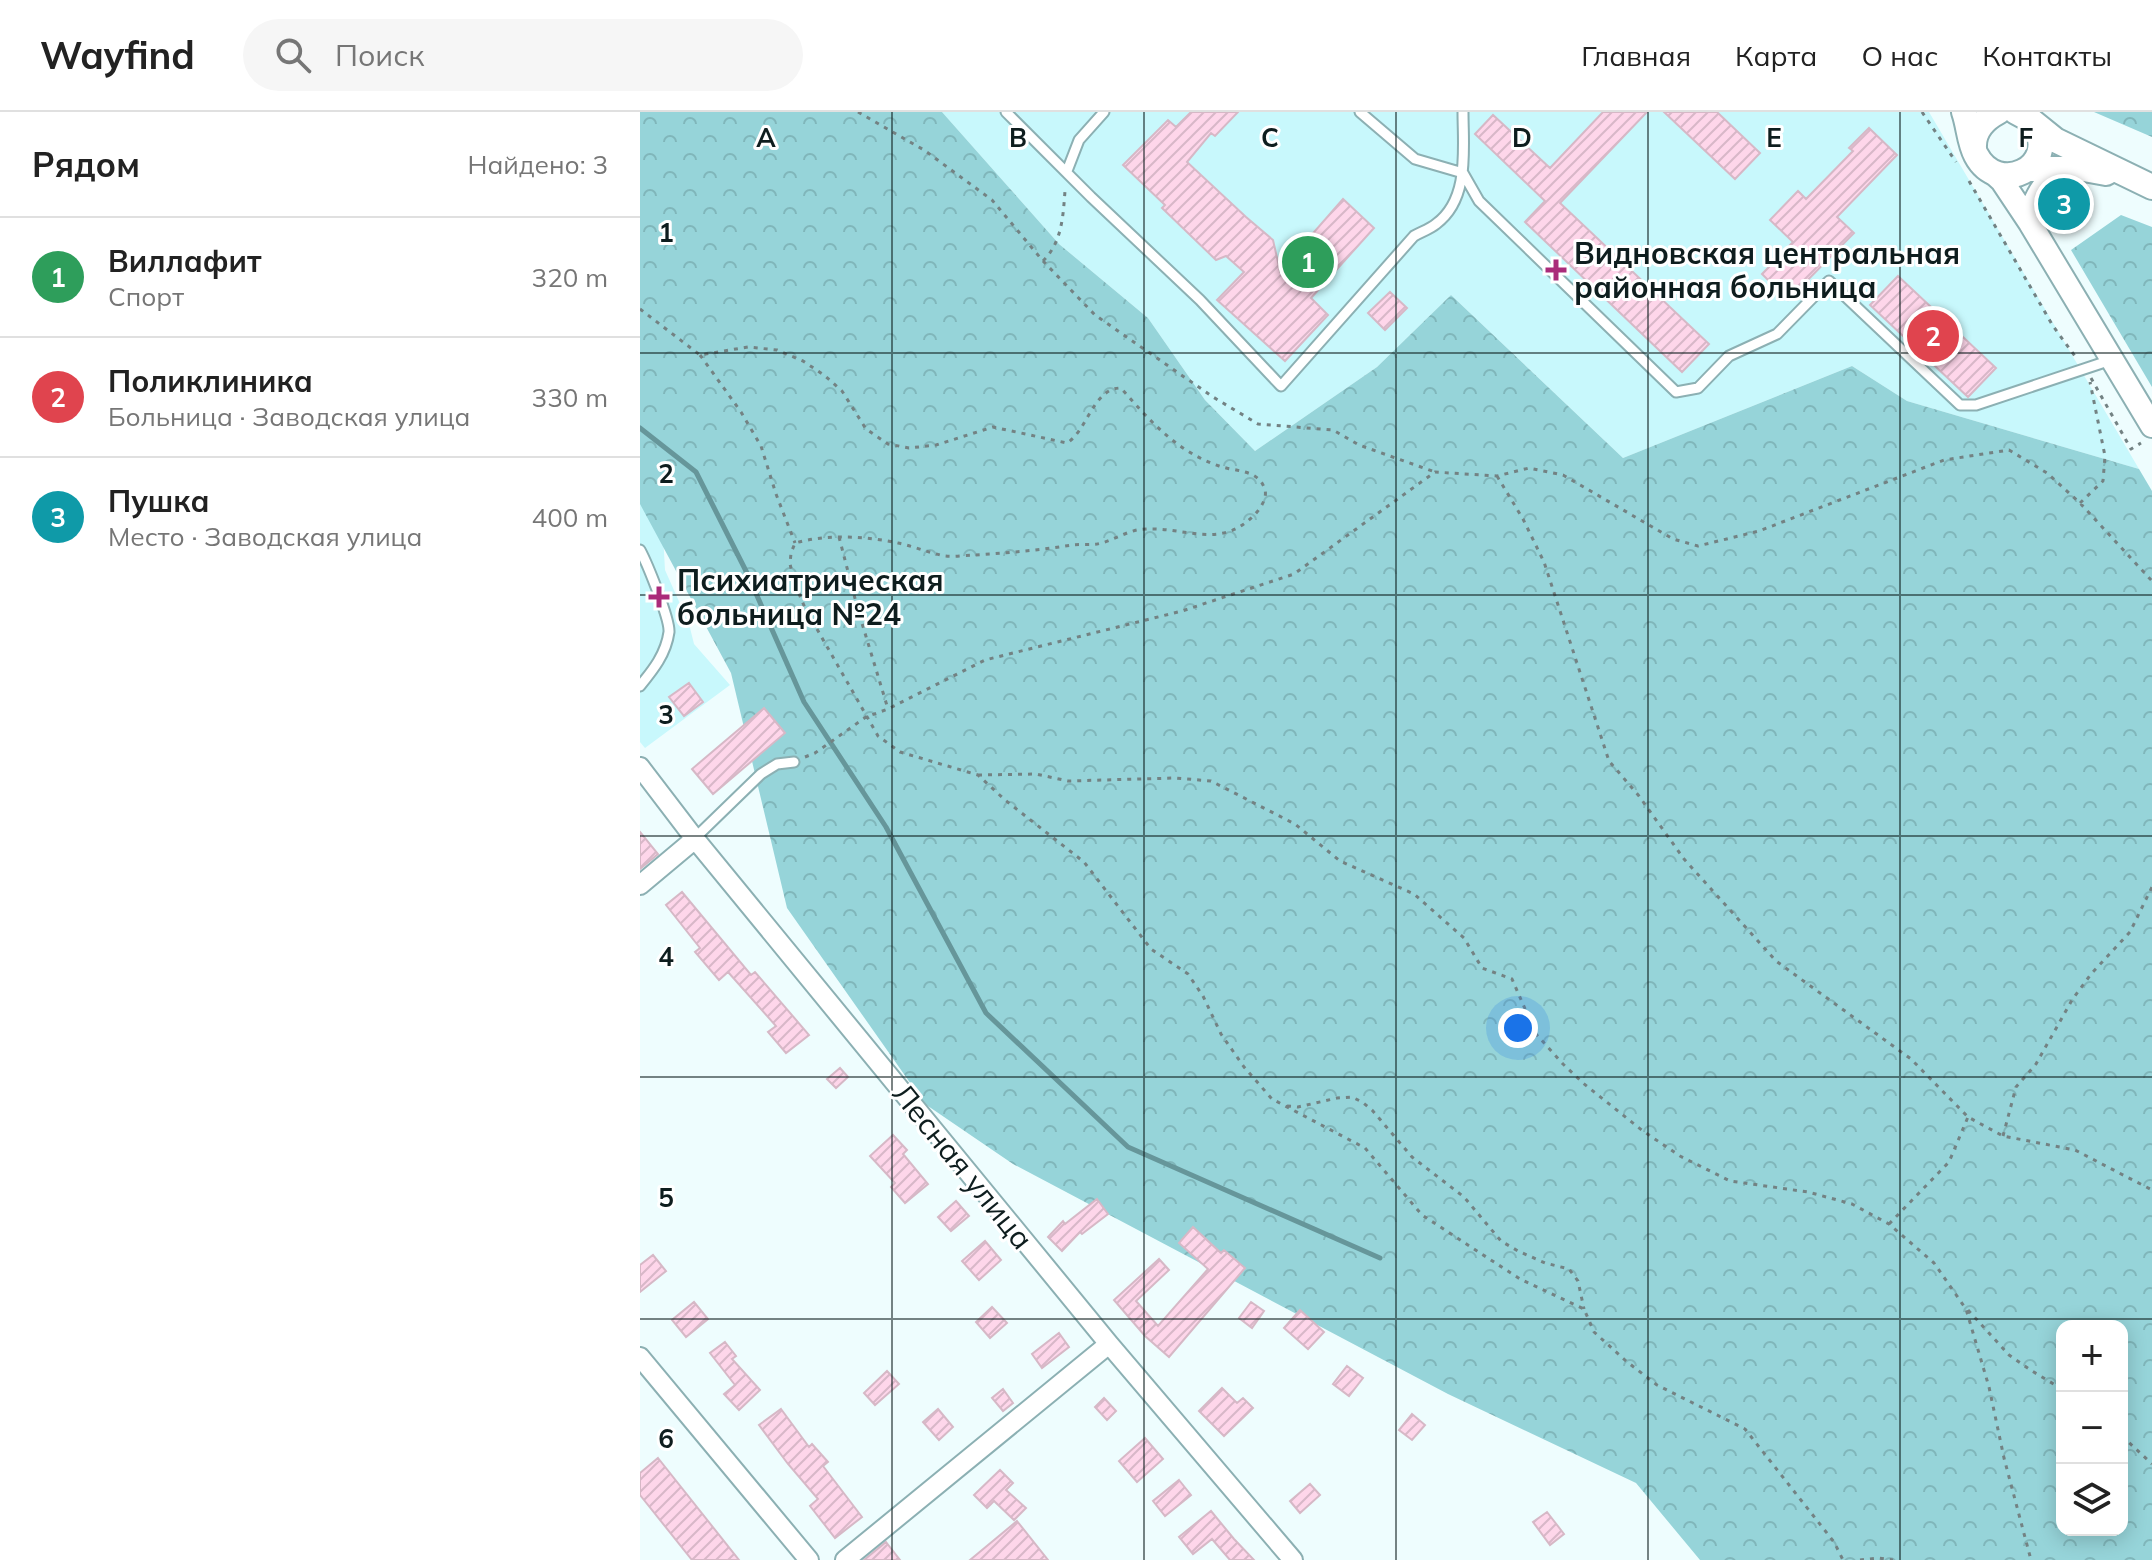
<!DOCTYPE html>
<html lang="ru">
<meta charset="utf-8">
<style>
:root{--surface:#fff;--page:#f6f6f6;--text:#222;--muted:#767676;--line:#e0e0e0;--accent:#aa2b7a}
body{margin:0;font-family:Mulish,sans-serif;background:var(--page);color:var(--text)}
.controls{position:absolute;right:24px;bottom:24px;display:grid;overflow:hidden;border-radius:16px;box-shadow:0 4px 20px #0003}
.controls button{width:72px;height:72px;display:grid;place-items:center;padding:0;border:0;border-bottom:2px solid var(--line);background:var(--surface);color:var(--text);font:40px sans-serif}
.you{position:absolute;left:878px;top:916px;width:28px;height:28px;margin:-20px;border:6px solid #fff;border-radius:50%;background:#1a73e8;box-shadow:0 0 0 12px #1a73e833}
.badge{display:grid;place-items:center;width:52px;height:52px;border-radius:50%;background:var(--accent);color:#fff;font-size:26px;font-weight:700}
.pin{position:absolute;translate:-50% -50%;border:4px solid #fff;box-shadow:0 2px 8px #0006}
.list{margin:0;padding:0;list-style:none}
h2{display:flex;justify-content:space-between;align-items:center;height:104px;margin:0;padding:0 32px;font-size:34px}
h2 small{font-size:26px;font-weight:400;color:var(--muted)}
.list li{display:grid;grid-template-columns:52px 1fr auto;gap:24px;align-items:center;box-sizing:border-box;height:120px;padding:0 32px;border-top:2px solid var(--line)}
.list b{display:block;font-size:30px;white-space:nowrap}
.list p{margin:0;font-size:26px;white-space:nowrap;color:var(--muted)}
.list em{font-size:26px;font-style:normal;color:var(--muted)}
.icon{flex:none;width:44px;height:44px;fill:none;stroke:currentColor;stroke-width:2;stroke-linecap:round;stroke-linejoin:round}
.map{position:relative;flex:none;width:1512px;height:1448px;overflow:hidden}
header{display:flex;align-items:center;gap:48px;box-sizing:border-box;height:112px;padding:0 40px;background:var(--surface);border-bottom:2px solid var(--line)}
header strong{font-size:38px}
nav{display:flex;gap:44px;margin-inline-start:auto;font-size:28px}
.search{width:560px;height:72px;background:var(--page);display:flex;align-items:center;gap:20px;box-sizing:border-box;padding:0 28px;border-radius:44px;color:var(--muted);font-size:30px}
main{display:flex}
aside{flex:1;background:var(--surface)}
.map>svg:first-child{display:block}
.built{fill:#c8f8fc}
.forest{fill:url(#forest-crowns);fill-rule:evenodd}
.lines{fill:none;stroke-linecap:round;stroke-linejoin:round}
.stream{stroke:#66969a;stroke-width:5}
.building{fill:url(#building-hatch);stroke:#d6b8c6;stroke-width:2}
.service-casing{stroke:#8cb0b3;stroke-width:13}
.minor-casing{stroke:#8cb0b3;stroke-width:22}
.tertiary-casing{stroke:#8cb0b3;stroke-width:26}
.secondary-casing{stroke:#8cb0b3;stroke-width:28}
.path{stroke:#738283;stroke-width:3;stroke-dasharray:4 6;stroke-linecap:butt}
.service{stroke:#fff;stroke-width:9}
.minor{stroke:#fff;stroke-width:18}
.tertiary{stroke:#fff;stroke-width:22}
.secondary{stroke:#fff;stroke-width:24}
.grid{fill:none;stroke:#0e1d1e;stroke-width:2;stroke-opacity:0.55}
.poi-dot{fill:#aa2b7a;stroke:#fff;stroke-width:3}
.labels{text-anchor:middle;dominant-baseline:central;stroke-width:6;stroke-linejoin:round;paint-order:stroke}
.poi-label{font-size:30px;font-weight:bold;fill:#0e1d1e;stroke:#fff;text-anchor:start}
.street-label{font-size:30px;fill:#0e1d1e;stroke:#fff}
.grid-label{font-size:26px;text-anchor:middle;font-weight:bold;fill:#0e1d1e;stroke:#fff;stroke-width:6;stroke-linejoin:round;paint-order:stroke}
</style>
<header>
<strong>Wayfind</strong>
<div class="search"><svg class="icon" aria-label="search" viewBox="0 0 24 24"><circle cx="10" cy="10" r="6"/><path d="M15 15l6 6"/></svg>Поиск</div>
<nav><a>Главная</a><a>Карта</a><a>О нас</a><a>Контакты</a></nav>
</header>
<main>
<aside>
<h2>Рядом<small>Найдено: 3</small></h2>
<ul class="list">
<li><span class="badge" style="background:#2e9e5b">1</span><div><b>Виллафит</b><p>Спорт</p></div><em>320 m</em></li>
<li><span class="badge" style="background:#e0444e">2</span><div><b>Поликлиника</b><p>Больница · Заводская улица</p></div><em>330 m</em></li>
<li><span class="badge" style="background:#0f9aa8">3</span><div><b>Пушка</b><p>Место · Заводская улица</p></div><em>400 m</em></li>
</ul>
</aside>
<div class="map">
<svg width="1512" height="1448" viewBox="0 0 1512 1448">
<defs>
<pattern id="forest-crowns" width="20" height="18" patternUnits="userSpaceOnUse" patternTransform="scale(2)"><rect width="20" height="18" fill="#96d4d9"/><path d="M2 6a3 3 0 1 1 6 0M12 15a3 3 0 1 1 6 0" fill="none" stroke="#80b6ba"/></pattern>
<pattern id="building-hatch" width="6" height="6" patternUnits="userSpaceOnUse" patternTransform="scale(2)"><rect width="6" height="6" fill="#fed6ea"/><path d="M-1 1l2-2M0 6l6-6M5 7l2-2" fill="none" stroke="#d8b7c8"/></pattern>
</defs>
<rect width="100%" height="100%" fill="#eefdfe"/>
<path class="built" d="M302,0H1289L1499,357L1267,289L1212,254L983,346L811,183L737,255L615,339L565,288L508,206L419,132Z
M0,384L22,404L25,458L49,512L54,532L90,573L5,636L0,630Z"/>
<path class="forest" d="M0,0H302L419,132L508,206L565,288L615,339L737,255L811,183L983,346L1212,254L1267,289L1499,357L1512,379V1448H1060L996,1371L808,1282L373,1052L285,992L147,796L91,561L0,392ZM1422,1214H1482V1418H1422Z
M1454,0H1512V25Z
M1481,103L1512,115V275L1431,138Z"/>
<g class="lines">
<path class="stream" d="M0,316L56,360L107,461L164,590L246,715L346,901L488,1035L740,1146"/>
</g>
<path class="building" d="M551,0H598L575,24L571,21L547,50L606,105L633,128L640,159L703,87L734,116L671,186L688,203L645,249L577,188L604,160L586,144L576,148L522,96L525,93L483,53L528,8L536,15Z
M963,0H1007L920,91L1069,232L1042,260L885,110L905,89L835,22L853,3L910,56Z
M1024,0H1077L1120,41L1095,67Z
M1229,16L1257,43L1197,105L1214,121L1148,188L1122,162L1153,130L1130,108L1158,79L1166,87L1213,39L1209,36Z
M1258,164L1356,256L1328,285L1230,193Z
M750,180L767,196L745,218L728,201Z
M49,571L63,590L44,604L29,585Z
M124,596L145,621L73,682L52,657Z
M0,720L18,742L0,757Z
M42,780L111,863L115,860L169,923L146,941L128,920L136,914L88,860L79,868L55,840L60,836L26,793Z
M200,956L208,965L196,976L187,967Z
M253,1023L267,1038L263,1042L288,1072L265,1091L251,1075L255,1071L230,1044Z
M457,1087L468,1102L442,1122L440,1120L422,1139L408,1125L423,1109L425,1112Z
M316,1089L329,1104L311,1119L298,1105Z
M553,1115L581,1141L584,1138L605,1156L529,1245L505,1224L474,1188L519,1147L529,1158L496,1189L518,1214L568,1157L539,1131Z
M345,1129L361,1148L339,1168L322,1149Z
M13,1143L26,1159L0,1180V1153Z
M54,1190L68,1207L46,1225L32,1208Z
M611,1190L624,1199L612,1216L599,1206Z
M352,1195L367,1211L350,1226L336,1210Z
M660,1198L684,1220L668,1237L644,1216Z
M419,1221L429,1235L402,1256L392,1242Z
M85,1230L96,1244L92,1247L120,1278L99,1298L84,1282L95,1273L70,1241Z
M707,1254L723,1266L709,1284L693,1272Z
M247,1259L259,1272L235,1293L224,1281Z
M582,1276L597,1291L603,1286L613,1296L584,1324L559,1299Z
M363,1277L373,1291L363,1299L352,1286Z
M464,1286L476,1299L467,1308L455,1295Z
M141,1297L169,1335L172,1332L188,1350L183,1354L222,1405L195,1426L170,1394L178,1387L148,1352L119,1313Z
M298,1297L313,1315L299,1328L283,1310Z
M772,1302L785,1313L772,1328L759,1318Z
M505,1326L523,1347L497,1370L479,1349Z
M18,1346L99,1448H52L0,1383V1361Z
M360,1358L373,1371L366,1378L386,1396L374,1408L354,1389L347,1396L334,1383Z
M539,1368L551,1383L525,1404L513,1389Z
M670,1372L680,1383L660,1401L650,1389Z
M571,1399L594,1427L614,1448H590L572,1427L553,1442L539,1425Z
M907,1400L924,1422L910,1433L893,1410Z
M377,1409L408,1448H330Z
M246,1430L260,1448H224Z"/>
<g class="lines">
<g class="service-casing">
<path id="service" d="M366,0L451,85L560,188L641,274L774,124C781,120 790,117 796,112C830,87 823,37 823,0
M720,0L775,47L823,61L839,89L1036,280L1058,276L1089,244L1137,222L1189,169L1320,293H1336L1471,248
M427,59L439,28L464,0
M0,438C7,451 30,507 29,520C26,542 13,558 0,574
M55,726L121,662L137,652L154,650"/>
</g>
<g class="minor-casing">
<path id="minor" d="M0,655L55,727L469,1232L653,1448
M0,773L55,727
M0,1245L169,1448
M205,1448L469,1232"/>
</g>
<g class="tertiary-casing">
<path id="tertiary" d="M1350,58L1362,69L1390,111L1512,314
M1392,96C1402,72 1407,66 1433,60"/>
</g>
<g class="secondary-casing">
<path id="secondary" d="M1324,0C1329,14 1329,30 1336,43C1358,85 1419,55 1395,14
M1376,0L1389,7L1415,28L1512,75
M1334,36C1333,19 1343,8 1358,0
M1389,57H1444L1466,61"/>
</g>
<path class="path" d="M218,0L284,38L352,88L403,149L455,203L573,285L618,312L693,318L719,333L795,360
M1282,0L1316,50
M1329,69L1413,214L1437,247
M403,149C422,130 423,105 425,79
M0,197L60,243L108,235L137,238L163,249L184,263L202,279L226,317L248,332L269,336L296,333L353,315L427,331C448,318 453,276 481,276C510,309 536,339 579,354C596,360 619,357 625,378C627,385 622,394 617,400C580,442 542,411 497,418C483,421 470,430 457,432C449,433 440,432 432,433C400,438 368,441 335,443C326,443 314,445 305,444C289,441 273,434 258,431C225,424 187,422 155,431L151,441L150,452L155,472L165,496L238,624L260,640L338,663L365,688L444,750L511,837L548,862L563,884L581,922L604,955L632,987L725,1036L782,1103L880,1167L944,1197L954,1220L986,1249L1017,1273L1105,1317L1194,1430L1203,1448
M60,243L101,300L121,334L136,382L155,431
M1451,266L1491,337L1501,331
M857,364L883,407L904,450L969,649L999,684L1044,747L1136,849L1271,947L1328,1005L1363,1024L1435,1038L1512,1078
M1440,391L1463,369L1465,344L1450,270
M199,425L218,498L248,597
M165,645L175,641L226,605L248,597L345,548L542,499L654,462L795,360L857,364L889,356L923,363L1033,427L1058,434L1119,419L1304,348L1369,338L1407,361L1440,391L1512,469
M338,663L396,662L428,669L535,666L571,669L655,712L700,749L774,782L824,826L842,856L872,867L896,922L923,952L943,971L1003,1019L1040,1044L1090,1069L1168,1080L1212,1092L1249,1112L1294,1151L1326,1197L1349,1275L1364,1346L1391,1448
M647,994L658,995L697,986L712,985L722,990L732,998L772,1045L824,1085L861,1129L878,1139L905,1151L929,1157L938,1169L944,1197
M1363,1024L1376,975L1396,952L1432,888L1451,862L1490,820L1512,775
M1249,1112L1309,1050L1328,1005
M1328,1198L1369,1243L1392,1259L1422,1277
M1482,1324L1512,1352
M1220,1448L1238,1446L1253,1448"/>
<use href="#service" class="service"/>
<use href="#minor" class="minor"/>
<use href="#tertiary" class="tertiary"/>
<use href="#secondary" class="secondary"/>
</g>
<path class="grid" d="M252,0V1448M504,0V1448M756,0V1448M1008,0V1448M1260,0V1448M0,241H1512M0,483H1512M0,724H1512M0,965H1512M0,1207H1512"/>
<g class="poi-dot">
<path d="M912 146h8v8h8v8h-8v8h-8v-8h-8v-8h8z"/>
<path d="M15 473h8v8h8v8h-8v8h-8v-8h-8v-8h8z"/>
</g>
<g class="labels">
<g class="poi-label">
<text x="934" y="141">Видновская центральная<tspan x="934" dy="34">районная больница</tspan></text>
<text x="37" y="468">Психиатрическая<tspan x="37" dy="34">больница №24</tspan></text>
</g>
<g class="street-label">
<text transform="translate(323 1054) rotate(51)">Лесная улица</text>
</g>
</g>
<g class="grid-label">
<text x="126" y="35">A</text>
<text x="378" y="35">B</text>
<text x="630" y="35">C</text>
<text x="882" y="35">D</text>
<text x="1134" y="35">E</text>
<text x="1386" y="35">F</text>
<text x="26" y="130">1</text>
<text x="26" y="371">2</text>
<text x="26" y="612">3</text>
<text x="26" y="854">4</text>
<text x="26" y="1095">5</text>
<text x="26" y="1336">6</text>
</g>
</svg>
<div class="controls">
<button>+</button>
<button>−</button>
<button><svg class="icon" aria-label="layers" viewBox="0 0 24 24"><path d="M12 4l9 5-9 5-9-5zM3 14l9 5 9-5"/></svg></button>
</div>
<div class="you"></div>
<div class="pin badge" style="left:668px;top:150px;background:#2e9e5b">1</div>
<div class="pin badge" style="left:1293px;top:224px;background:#e0444e">2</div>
<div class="pin badge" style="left:1424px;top:92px;background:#0f9aa8">3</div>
</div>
</main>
